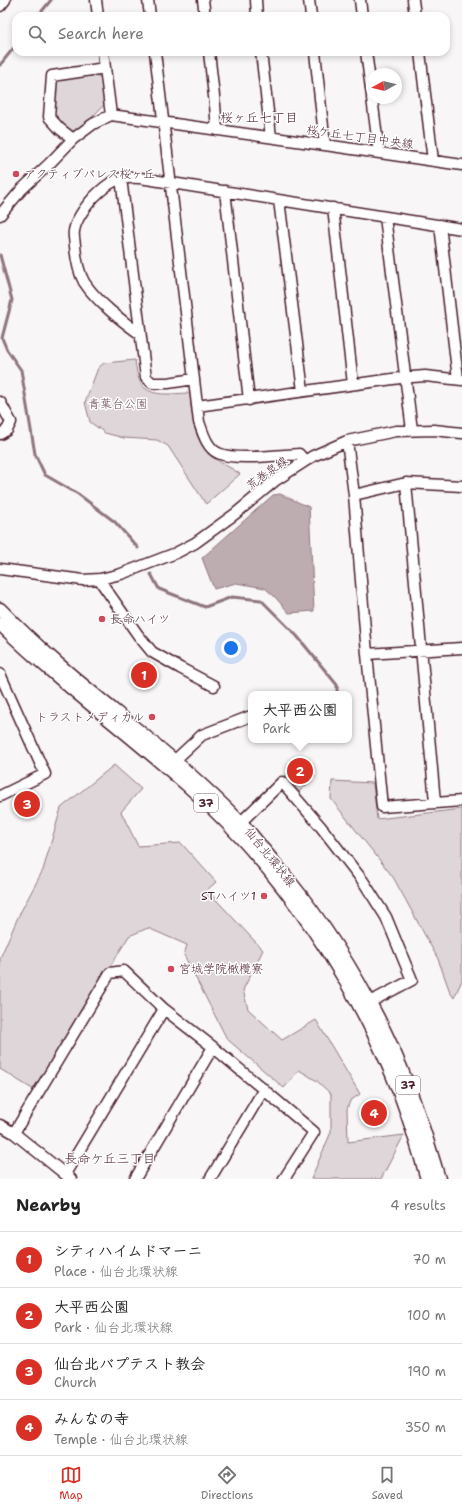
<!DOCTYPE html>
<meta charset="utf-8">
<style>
:root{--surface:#fff;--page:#f2f2f2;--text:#222;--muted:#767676;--line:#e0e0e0;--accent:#d93025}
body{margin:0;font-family:"Shantell Sans","Klee One",sans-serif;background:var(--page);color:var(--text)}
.compass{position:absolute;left:366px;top:68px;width:36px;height:36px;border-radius:50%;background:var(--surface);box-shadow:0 2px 6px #0003;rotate:262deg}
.you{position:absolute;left:231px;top:648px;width:14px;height:14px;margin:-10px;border:3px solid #fff;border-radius:50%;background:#1a73e8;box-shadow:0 0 0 6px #1a73e833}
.badge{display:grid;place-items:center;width:26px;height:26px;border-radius:50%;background:var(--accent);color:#fff;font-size:13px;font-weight:700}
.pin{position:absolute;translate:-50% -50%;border:2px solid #fff;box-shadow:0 1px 4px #0006}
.popup{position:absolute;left:248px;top:691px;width:104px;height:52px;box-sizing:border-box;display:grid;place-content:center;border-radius:8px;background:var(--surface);filter:drop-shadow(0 1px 3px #0005);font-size:13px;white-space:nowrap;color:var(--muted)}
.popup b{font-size:15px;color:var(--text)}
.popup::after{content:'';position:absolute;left:50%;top:100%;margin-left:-8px;border:8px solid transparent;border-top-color:var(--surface)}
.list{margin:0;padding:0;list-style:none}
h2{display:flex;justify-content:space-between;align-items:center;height:52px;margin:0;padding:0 16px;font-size:17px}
h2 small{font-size:13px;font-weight:400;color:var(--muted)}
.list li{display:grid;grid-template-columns:26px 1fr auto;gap:12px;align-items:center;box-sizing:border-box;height:56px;padding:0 16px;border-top:1px solid var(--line)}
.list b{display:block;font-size:15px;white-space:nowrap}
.list p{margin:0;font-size:13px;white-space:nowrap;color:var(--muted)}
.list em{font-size:13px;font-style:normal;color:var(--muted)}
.icon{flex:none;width:22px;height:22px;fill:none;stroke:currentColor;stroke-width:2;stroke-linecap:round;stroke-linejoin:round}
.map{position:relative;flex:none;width:462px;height:1179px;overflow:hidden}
.search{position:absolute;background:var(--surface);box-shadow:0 2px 6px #0003;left:12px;right:12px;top:12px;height:44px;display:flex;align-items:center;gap:10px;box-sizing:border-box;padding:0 14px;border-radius:12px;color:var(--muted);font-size:15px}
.sheet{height:276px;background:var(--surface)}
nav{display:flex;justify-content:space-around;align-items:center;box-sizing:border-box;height:56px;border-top:1px solid var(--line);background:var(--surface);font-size:11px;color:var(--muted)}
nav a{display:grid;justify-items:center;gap:2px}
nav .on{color:var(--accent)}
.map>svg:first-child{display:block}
.green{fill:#ded6d9;stroke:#947a82}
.water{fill:#bdadb0;stroke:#8f747b}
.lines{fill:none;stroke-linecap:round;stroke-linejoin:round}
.stream{stroke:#8f747b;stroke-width:3}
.minor-casing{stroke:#4a1f2b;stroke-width:13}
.major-casing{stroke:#4a1f2b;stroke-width:15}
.minor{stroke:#fff;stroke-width:10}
.major{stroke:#fff;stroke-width:12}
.poi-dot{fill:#d1495b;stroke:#fff;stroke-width:1.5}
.labels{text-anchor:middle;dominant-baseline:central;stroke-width:3;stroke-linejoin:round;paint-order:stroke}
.shield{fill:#fff;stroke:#80626b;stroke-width:1}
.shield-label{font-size:11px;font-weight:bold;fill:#4a1f2b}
.street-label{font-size:12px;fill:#4a1f2b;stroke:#fff}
.poi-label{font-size:12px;fill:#4a1f2b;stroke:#fff;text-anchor:start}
.park-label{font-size:12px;fill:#6f4d56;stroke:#fff}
.neighbourhood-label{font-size:13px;fill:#4a1f2b;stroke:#fff}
</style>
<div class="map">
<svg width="462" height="1179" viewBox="0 0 462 1179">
<rect width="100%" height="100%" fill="#f8f6f7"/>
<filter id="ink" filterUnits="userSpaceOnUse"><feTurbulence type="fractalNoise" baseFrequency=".025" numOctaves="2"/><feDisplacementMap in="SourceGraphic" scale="8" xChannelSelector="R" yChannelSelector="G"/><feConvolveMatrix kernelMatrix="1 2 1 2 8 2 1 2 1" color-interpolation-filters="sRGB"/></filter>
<g filter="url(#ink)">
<path class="green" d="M95,74L101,78L104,105L76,133H69L54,116L55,84L59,78Z
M135,360C136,367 137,376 140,382C149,399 174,393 190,393C192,416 193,442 214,458C222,464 232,468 240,474L206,504L168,446L157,440L124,438L105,433L90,422L85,402L98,368L104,363Z
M303,757L309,762L307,766L315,776L299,792L284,776Z
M114,765L141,789L121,812L138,846L181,843L216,882L207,890L263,950L243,990L248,1009L282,1040L316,1020L360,1094L350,1101L347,1109L348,1142L404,1135L381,1179H311L331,1132V1094L317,1081L299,1070L284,1088L227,1039L184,955L187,945L148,928L129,936L34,1090L0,1069V958L19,915L43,870L61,808Z
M332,781L373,783L377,819L462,809V980L454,998L450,992L438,959L393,877L331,799Z"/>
<path class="water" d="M280,494L309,507L314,611L289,613L275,597L265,588L236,583L214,589L202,558L273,495Z"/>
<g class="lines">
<path class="stream" d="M38,16L51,0
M0,65L16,45
M0,255L12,300L2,338L7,350L21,370L35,454L45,475L78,494L115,522L138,548
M151,574L159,589L205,607L232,597L261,600L297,636L337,685V694"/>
<g class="minor-casing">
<path id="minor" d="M96,0L98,16
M148,0L150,16
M203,0L205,16
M256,0L257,16
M309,0L311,16
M360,0L362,16
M413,0L415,16
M0,6L5,0
M103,52L111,115
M155,52L199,422C203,433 207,448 218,453C234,461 280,455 299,454L305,461
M209,52L215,105L217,130
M261,52L271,137
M315,52L325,145
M366,52L372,96
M420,52L433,161
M372,98L379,153
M111,115L325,145L462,165
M73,139L60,129L49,117L52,76L105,68
M121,178L145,370L146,377L152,383H168L194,379
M225,191L249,400
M279,200L303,391
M333,208L353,384
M0,215L22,189L49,164L73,139L93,124L111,115
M385,217L412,430
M440,225L458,379
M140,334C121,320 97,302 84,282C78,271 76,258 75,246C75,242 73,236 74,231C76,218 86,206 94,197C109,182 118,176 140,178L462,229
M0,402L11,422L7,430L0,434
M197,406L400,378L425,376L462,380
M347,441L354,495L367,654L382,807L462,801
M406,483L435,802
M354,495L406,483L462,486
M0,569L83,580L100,579L121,574L176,553L195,543L235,514L276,480L313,456L347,441L396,431L434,430L462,433
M100,579L103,585L138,635L152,652L180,668L214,686
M367,654L462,648
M0,674L45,774L0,796
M174,761L202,735L251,716
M241,822L282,782L321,827L363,881L386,917L412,980L370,1002
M0,1125L14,1133L71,1179
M14,1133L110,973L124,971L164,1009L213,1047L314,1132L284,1179
M65,1174L164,1009
M135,1179L213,1047
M210,1179L264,1089"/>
</g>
<g class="major-casing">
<path id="major" d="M0,609C74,686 166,745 240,822C252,834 262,848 273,861C310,904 342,951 369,1001C400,1056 421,1118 439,1179
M0,624C59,682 126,731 188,786C280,867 357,982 401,1097C411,1124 419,1151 427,1179"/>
</g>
<use href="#minor" class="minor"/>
<use href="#major" class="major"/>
</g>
</g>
<g class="poi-dot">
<circle cx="16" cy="174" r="4"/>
<circle cx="102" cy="619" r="4"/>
<circle cx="152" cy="717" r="4"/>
<circle cx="264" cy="896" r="4"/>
<circle cx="171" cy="969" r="4"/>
</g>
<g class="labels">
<g class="shield">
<rect x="194" y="794" width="24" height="18" rx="3"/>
<rect x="396" y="1076" width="24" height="18" rx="3"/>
</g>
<g class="shield-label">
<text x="206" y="803">37</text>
<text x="408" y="1085">37</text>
</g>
<g class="street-label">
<text transform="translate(360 137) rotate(8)">桜ケ丘七丁目中央線</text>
<text transform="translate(267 473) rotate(-36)">荒巻泉線</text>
<text transform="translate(270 857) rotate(51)">仙台北環状線</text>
</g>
<g class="poi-label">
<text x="24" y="174">アクティブパレス桜ヶ丘</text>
<text x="110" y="619">長命ハイツ</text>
<text x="144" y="717" text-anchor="end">トラストメディカル</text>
<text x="256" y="896" text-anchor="end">STハイツ1</text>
<text x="179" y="969">宮城学院橄欖寮</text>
</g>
<g class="park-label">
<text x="118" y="404">青葉台公園</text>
</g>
<g class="neighbourhood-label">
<text x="259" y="117">桜ヶ丘七丁目</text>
<text x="110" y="1158">長命ケ丘三丁目</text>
</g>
</g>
</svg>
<svg class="compass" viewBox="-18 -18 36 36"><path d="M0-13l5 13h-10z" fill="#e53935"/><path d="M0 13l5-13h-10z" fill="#767676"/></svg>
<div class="you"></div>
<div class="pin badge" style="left:144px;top:675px">1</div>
<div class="pin badge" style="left:300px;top:771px">2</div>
<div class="popup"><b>大平西公園</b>Park</div>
<div class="pin badge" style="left:27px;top:804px">3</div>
<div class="pin badge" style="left:374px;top:1113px">4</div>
<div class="search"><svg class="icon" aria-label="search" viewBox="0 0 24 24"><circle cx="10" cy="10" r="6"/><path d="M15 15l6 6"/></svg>Search here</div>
</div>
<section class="sheet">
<h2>Nearby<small>4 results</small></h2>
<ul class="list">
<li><span class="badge">1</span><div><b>シティハイムドマーニ</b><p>Place · 仙台北環状線</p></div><em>70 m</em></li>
<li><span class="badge">2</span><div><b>大平西公園</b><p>Park · 仙台北環状線</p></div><em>100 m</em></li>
<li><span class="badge">3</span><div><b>仙台北バプテスト教会</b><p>Church</p></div><em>190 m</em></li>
<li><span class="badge">4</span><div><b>みんなの寺</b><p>Temple · 仙台北環状線</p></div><em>350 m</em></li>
</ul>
</section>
<nav>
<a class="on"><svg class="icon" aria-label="map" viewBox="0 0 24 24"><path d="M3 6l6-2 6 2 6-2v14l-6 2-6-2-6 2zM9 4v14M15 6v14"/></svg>Map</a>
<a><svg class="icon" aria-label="directions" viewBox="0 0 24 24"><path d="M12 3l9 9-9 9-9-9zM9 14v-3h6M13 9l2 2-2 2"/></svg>Directions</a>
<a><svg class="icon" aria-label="saved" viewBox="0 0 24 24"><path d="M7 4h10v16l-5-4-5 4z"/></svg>Saved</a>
</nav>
